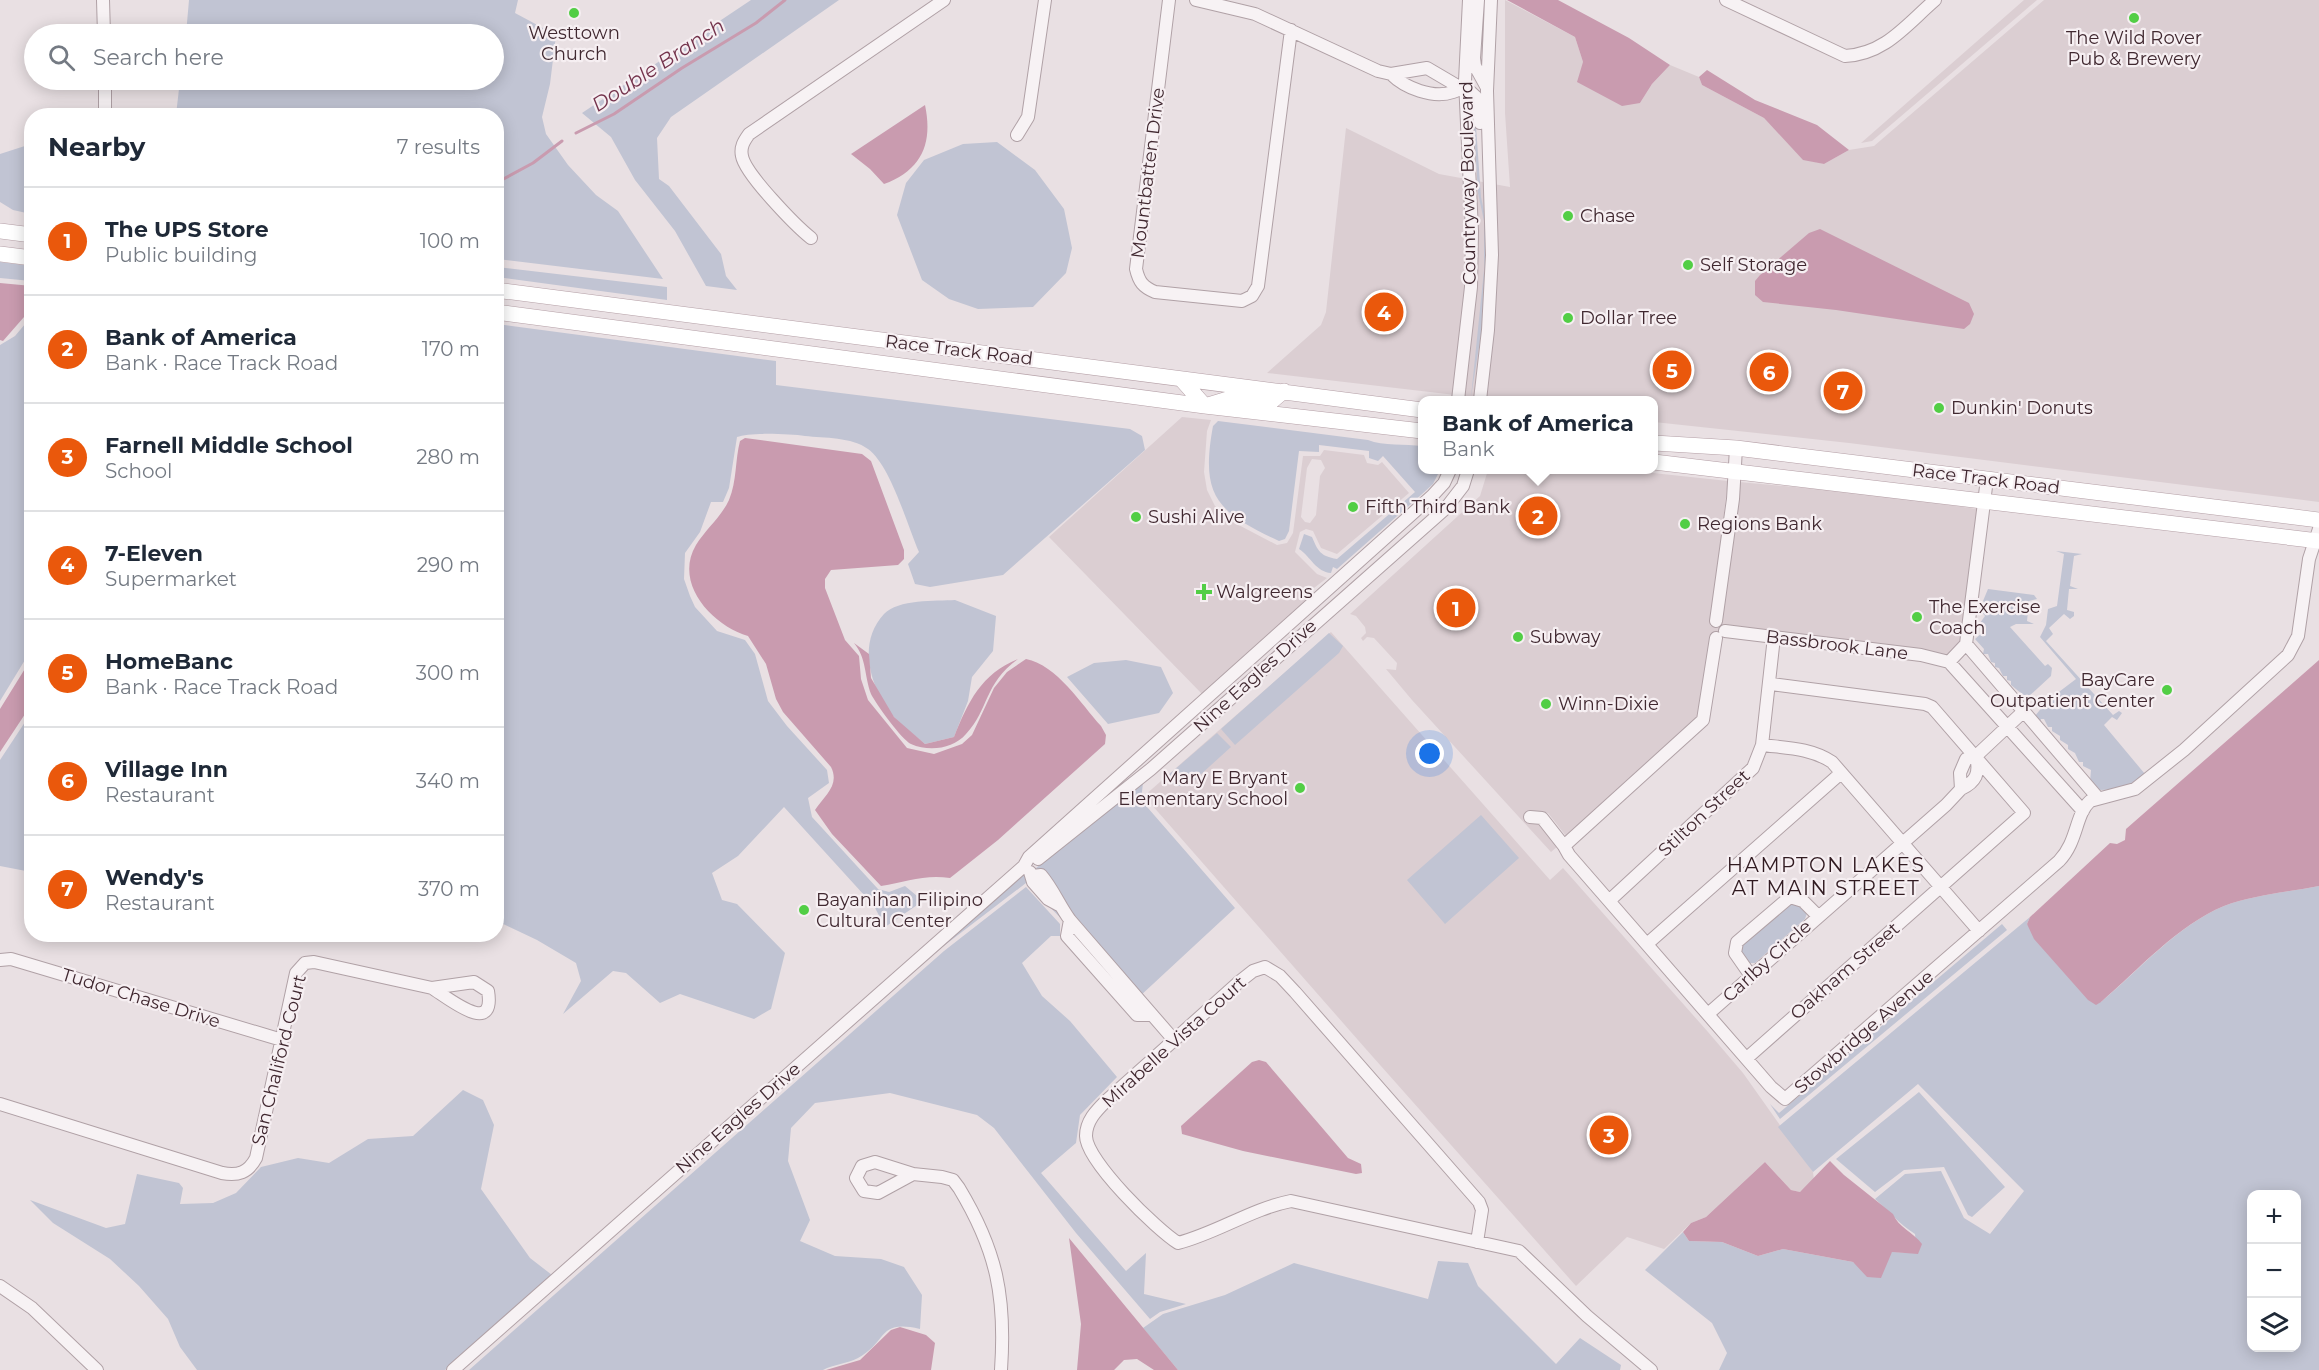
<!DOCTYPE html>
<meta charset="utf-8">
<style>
:root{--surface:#fff;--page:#f6f6f7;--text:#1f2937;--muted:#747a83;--line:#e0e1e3;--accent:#ea580c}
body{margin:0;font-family:Montserrat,sans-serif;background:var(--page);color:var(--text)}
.controls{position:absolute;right:18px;bottom:18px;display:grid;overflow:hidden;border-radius:12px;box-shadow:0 3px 15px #0003}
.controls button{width:54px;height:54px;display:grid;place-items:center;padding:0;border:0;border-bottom:2px solid var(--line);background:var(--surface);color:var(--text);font:30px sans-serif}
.you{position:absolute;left:1430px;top:754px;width:21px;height:21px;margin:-15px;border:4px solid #fff;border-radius:50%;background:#1a73e8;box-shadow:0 0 0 9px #1a73e833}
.badge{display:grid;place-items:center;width:39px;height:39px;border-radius:50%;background:var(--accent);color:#fff;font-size:20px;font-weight:700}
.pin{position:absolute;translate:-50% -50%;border:3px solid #fff;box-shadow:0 2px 6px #0006}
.popup{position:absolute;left:1418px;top:396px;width:240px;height:78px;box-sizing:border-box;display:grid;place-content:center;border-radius:12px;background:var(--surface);filter:drop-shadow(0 2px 4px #0005);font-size:20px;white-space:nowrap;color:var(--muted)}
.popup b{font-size:22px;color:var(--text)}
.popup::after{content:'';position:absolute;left:50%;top:100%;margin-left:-12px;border:12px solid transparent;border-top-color:var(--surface)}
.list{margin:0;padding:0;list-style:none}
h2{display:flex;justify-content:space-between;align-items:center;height:78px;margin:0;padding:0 24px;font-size:26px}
h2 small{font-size:20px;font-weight:400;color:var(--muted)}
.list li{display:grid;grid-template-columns:39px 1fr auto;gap:18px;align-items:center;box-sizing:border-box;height:108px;padding:0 24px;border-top:2px solid var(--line)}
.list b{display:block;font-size:22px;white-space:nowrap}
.list p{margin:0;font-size:20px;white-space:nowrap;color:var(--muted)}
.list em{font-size:20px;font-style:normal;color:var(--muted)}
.icon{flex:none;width:33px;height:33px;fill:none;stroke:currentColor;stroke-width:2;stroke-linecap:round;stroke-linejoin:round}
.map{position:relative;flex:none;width:2319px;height:1370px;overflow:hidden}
.search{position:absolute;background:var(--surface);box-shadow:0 3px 15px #0003;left:24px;top:24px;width:480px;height:66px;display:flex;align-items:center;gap:15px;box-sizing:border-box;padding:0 21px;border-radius:33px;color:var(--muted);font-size:22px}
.panel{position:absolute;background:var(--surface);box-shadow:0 3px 15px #0003;left:24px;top:108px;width:480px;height:834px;border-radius:24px}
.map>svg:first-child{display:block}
.built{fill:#dbced2;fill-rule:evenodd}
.green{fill:#c1c4d3;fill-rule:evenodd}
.water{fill:#c99baf}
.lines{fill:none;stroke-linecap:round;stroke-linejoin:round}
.stream{stroke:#c99baf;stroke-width:3}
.minor-casing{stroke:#b0a1a6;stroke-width:14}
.major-casing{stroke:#b49fa6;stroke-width:16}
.minor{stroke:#f7f2f4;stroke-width:12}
.major{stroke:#fff;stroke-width:15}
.poi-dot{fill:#52ce45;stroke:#f6eff2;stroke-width:2}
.labels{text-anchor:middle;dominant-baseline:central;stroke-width:4.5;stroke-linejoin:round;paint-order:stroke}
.poi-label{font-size:18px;fill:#402830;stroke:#f6eff2;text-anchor:start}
.street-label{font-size:18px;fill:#402830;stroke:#f6eff2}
.water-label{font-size:20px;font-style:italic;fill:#74334c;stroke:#f6eff2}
.neighbourhood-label{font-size:20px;letter-spacing:1.5px;fill:#311b21;stroke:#f6eff2}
</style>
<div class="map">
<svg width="2319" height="1370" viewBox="0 0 2319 1370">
<rect width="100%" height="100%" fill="#e9e0e3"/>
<path class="built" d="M1505,0L1575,37L1583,62L1640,103L1652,84L1670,65L1699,77L1702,85L1764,118L1803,159L1824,164L1849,150L1874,146L2044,0H2319V502L1849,443L1654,422V400H1498L1267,373L1321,325L1326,312L1346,128L1439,174L1510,187L1505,113Z
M2024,0H2037L1872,141L1861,143Z
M1182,417L1211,420L1207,431L1204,472L1207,490L1215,506L1233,522L1277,545L1287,543L1293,533L1303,456H1320L1324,450L1364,455L1367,463L1378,465L1382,462L1409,493L1337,554L1321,548L1313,531L1306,529L1300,532L1295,552L1317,574L1327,578L1310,591L1314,595L1203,695L1049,537ZM1312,459L1321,460L1325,468L1320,476L1316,515L1310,523L1305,522L1301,517L1307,468Z
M1488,470H1625L1728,481L1710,626L1720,627L1719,633H1711L1698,718L1566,836L1548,813L1527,811L1524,821L1539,823L1558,846L1551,852L1412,700L1386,669L1396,670L1397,663L1374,638L1367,637L1363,641L1361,638L1366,633L1365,627L1356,616L1350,614L1480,496Z
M1739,482L1873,494L1977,509L1961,641L1948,656L1721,625Z
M1331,632L1550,880L1563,868L1708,1032L1743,1073L1813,1172L1814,1180L1800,1192L1791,1190L1765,1162L1706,1217L1691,1223L1664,1249L1627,1237L1576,1286L1365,1048L1144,796Z"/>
<path class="green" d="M189,0H518L515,13L556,35L550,84L542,117L546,134L568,165L596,195L618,211L663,279L497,259L496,116L176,115L180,80H494V34H186Z
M751,0H839L671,117L657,138L659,179L669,186L721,254L726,276L737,290L706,286L675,231L635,180L611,137L582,113Z
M1475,112L1481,197L1486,220V233L1482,328L1471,397L1484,270V221L1478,193L1473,113Z
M997,142L1035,170L1064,209L1072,248L1066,273L1033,307L978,309L949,299L922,280L897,215L906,183L924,160L963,144Z
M31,144H32L31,214L13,210L0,202V154Z
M0,262L31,266V281L0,278Z
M497,267L667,287V300L497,277Z
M31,317V650L0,701V345L15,336Z
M497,324L776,361V385L1130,429L1142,436L1145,450L1003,575L930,587L915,584L908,564L919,552C907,525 891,466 868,449C852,437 824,438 805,436C790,434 749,432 737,437L729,488L723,502H711L700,532L685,553L684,579L690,596L695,607L717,631L745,640L755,654L768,701L787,726L827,770L829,783L808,798L812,817L878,889L889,892L905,886L923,901L885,927L874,906L784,807L738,856L712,873L722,900L737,904L785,953L771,1009L754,1019L680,994L660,1003L626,973L613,971L563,1014L581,981L576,963L537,940L497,921Z
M1218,421L1368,440C1383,446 1406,444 1422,446V470H1440L1433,484L1421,495L1337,569L1333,567L1331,573C1316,572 1311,557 1299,549L1304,534L1312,537C1318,551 1320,556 1337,559L1415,492L1383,456L1378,461L1369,458V451L1319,445V452L1299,451L1289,531L1285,539L1279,541C1217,512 1200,497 1213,426Z
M2056,551L2082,554L2074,556L2070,586L2078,589H2069L2067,610L2074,612V616L2070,619L2064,614L2049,628L2053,634L2046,641L2113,715L2119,711L2122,713L2117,720L2112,717L2104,725L2145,774C2131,786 2117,790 2099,790L2090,782L2091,770L2083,766V762H2079L2075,753L2068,749V745L2060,740V736L2052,731V727H2048L2044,719H2041L2040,723L2035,716L2047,701L2076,679L2040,637L2046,625L2048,609L2057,606L2064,554Z
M1988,589L2034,595L2037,599L2029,601L2027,621L2034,624H2016L2010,627L2045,666L2048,664L2052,668L2051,676L2027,698L2011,685V681L2007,680V676H2003L1999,668L1995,667V663L1991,662L1988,654H1983L1984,649L1975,639L1982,633L1980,623L1985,616L1982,612L1986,604L1983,601Z
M955,600L996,616L993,651L972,677L968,701L954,737L925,744C915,735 902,727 893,716C871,689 856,644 884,614C898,599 936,601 955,600Z
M1329,633L1343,646L1339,653L1235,745L1221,729Z
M1126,660L1161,667L1173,693L1159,713L1108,724L1067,677L1094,663Z
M31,713V872L0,866V760Z
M1217,733L1231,747L1188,786H1175L1166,777Z
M1143,783L1141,800L1235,908L1139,997L1026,883L941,948L645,1209L1024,872L1036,868Z
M1481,815L1519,858L1445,924L1407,880Z
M2319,886V1370H1719L1727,1353L1712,1323L1645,1270L1683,1232L1689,1241L1722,1242L1758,1256L1783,1249L1853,1262L1864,1271L1892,1252L1917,1253L1915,1234C1899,1224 1889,1211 1875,1199L1905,1174L1941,1171L1964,1218L1990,1234L2024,1191L1918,1084L1813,1172L1778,1127L2030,917L2027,924L2101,1002C2139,970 2178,925 2224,906C2253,895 2288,892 2319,886ZM2252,1194H2296V1348H2252Z
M1026,887L1060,924V936H1051L1022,963L1042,996L1070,1021L1117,1077L1080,1115L1076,1143L1041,1173L1126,1271L1146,1253L1144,1294L1186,1304L1160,1312L1150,1319L1076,1233L994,1128L977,1115L890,1093L815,1103L791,1128L788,1161L810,1220L800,1241L835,1256L881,1259L904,1267L922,1295L920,1329C877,1319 888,1342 858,1358C847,1364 834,1364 823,1370H469L944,951Z
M1795,901L1807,913L1805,919L1755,963H1748L1740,954L1741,947Z
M2002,924L2007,930L1780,1119L1770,1104L1779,1113Z
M463,1090L483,1100L494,1125L481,1189L530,1258L552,1275L445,1370H197L180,1347L168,1319L139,1286L110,1259L53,1223L30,1200L106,1228L125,1224L137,1174L179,1183L183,1188L180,1204L213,1203L236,1193L261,1167L298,1158L329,1163L368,1139L413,1136Z
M1919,1092L2005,1187L1972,1217L1968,1215L1944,1167L1904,1170L1875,1192L1836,1159Z
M1438,1261L1468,1263L1478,1286L1556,1364L1580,1338L1621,1365L1620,1370H1178L1143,1328L1163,1314L1225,1295L1294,1263L1428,1299Z"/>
<path class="water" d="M1507,0H1558L1629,38L1670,65L1652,84L1640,103L1622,106L1577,82L1583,62L1575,37Z
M1707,70L1755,100L1817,125L1849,150L1824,164L1803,160L1764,118L1702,85L1699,77Z
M925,105C933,143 922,170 884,184L870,169L851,154Z
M1820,229L1969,303L1974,314L1970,324L1964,329L1836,310L1763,302L1755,295V281L1760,275L1809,233Z
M0,283L32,286L31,309L3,341L0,340Z
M745,438L862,454L871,461L904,550V559L898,565L831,570L825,579V588L845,640L859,656L861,679L868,700L907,748L934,754L962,744L972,735L994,688L1007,672L1026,659C1057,665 1081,704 1101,726L1106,735L1105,744L998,840L950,878C925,874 906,882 881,886L832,834L815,810C825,795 840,785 831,767L783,712L776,699L766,664L748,636C713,626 673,584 696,545C706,529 721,517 729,500C737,481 735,460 740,441Z
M854,643L869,654L871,678L894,717L925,744L954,737C968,702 981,674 1018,659C983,685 990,708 966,734C953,749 929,752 911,744C902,740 876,704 871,694C864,675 867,659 854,643Z
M31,659V705L0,752V709Z
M2319,660V886C2288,892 2253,895 2224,906C2178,925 2138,970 2101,1002L2096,1005L2088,1000L2034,939L2027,924L2030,917L2110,843L2117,844L2125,840L2126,829Z
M1259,1060L1266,1062L1348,1158L1361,1164L1362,1173L1356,1174L1243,1151L1182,1134L1181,1126L1252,1062Z
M1830,1161L1844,1175L1893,1214C1898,1227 1914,1233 1922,1244L1918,1254L1892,1252L1881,1278L1867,1277L1853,1262L1783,1249L1758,1256L1722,1242L1689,1241L1683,1232L1691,1223L1706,1217L1765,1162L1791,1190L1800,1192Z
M1069,1238L1178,1370H1154L1137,1359L1124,1360L1114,1370H1077L1081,1324Z
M900,1327L926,1335L935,1343L931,1370H826L860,1360L891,1330Z"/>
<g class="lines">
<path class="stream" d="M576,133L614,114L682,68L756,23L785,0
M496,183L533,163L562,141"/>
<g class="minor-casing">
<path id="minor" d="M103,0L104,34
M1169,0L1136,269C1139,282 1143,287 1155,292L1242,301L1252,296L1258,286L1291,30
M1196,0L1255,14L1378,71L1391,74L1427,68L1461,88
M1478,0L1474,58L1475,66L1486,86
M1726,0L1845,56C1885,54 1906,25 1935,0
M1391,74C1405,88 1433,99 1453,92C1459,90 1460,88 1467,87
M105,80V116
M1465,87L1476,97L1480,123
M1017,135L1028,117L1045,0
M811,238C796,226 745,174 742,156C740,147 744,141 749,134L944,0
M1458,400L1471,287L1472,231L1465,81L1469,0
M1480,400L1488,330L1492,255L1487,91L1491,0
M1716,621L1733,499L1736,448
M1725,631L1921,655L1949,662L1966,644
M1716,638L1703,720L1564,846L1569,855L1771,1087L1785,1099L2059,861C2078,841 2075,815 2090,801L2135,789L2184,750L2288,655L2298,636L2309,559L2319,529
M1966,644L2098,798
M1966,644L1987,479
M1949,662L2083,811
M1762,745C1787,748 1811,748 1832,762L1979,931
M1961,789C1976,782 1980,773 1976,757
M1530,817L1542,818L1564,846
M1038,859L1151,769L1446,508L1463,486L1468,470
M1030,872L1033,882L1048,899L1059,905
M1033,876L1041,875C1053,889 1059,905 1070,920L1174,1040
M1610,900L1753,768L1762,745L1774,637
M1070,920L1067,936L1137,1015H1152
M1647,944L1841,773
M0,960L11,959L282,1040
M1751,976L1735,953L1737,942L1790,897L1803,901L1818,916
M1708,1014L1946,805L1961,789L1960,773L1966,759L1976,756L2024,711
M1747,1058L2024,813L1932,707L1925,704L1771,684
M0,1104L222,1173C238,1176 248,1173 256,1158L296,973L305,963L314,962L432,988L474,982L488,991C496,1038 447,997 432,988
M913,1174L878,1193L864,1191L856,1178L862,1166L875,1162L913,1174L942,1177L953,1180L959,1188C997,1251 1006,1297 1001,1370
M1477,1242L1482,1210L1479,1202L1295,992L1280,976L1265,967L1253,971L1239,982L1106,1101C1096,1111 1086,1121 1086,1136C1086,1161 1157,1230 1178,1243C1217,1233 1251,1209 1291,1201L1519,1251L1587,1316L1651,1370
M0,1286L32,1308L97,1370
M453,1370L1024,866L1029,857L1077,814L1432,496L1444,483L1450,470"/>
</g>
<g class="major-casing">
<path id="major" d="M0,231L32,235
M0,254L32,258
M496,290L1422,410
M496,312L1205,406L1422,431
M1181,379L1205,406L1228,399L1271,402L1284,391
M1654,443L1736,448L2319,520
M1654,462L2319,541"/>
</g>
<use href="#minor" class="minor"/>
<use href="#major" class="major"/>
</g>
<g class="poi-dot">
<circle cx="574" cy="13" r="6"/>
<circle cx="2134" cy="18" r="6"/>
<circle cx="1568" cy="216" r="6"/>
<circle cx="1688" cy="265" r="6"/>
<circle cx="1568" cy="318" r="6"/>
<circle cx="1939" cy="408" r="6"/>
<circle cx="1353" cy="507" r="6"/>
<circle cx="1136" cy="517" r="6"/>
<circle cx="1685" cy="524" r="6"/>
<path d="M1201 583h6v6h6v6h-6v6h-6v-6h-6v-6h6z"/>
<circle cx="1917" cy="617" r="6"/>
<circle cx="1518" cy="637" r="6"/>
<circle cx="2167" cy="690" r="6"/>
<circle cx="1546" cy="704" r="6"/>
<circle cx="1300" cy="788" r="6"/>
<circle cx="804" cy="910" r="6"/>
</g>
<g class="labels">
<g class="poi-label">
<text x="574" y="33" text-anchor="middle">Westtown<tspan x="574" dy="21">Church</tspan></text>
<text x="2134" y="38" text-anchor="middle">The Wild Rover<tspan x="2134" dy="21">Pub &amp; Brewery</tspan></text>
<text x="1580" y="216">Chase</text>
<text x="1700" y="265">Self Storage</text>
<text x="1580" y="318">Dollar Tree</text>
<text x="1951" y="408">Dunkin' Donuts</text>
<text x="1365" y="507">Fifth Third Bank</text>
<text x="1148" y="517">Sushi Alive</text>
<text x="1697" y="524">Regions Bank</text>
<text x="1216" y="592">Walgreens</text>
<text x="1929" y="607">The Exercise<tspan x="1929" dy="21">Coach</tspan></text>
<text x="1530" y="637">Subway</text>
<text x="2155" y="680" text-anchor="end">BayCare<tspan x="2155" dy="21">Outpatient Center</tspan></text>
<text x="1558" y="704">Winn-Dixie</text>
<text x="1288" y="778" text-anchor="end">Mary E Bryant<tspan x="1288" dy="21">Elementary School</tspan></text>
<text x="816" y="900">Bayanihan Filipino<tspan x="816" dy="21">Cultural Center</tspan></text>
</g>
<g class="street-label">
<text transform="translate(1148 173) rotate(-83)">Mountbatten Drive</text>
<text transform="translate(1468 183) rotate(-91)">Countryway Boulevard</text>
<text transform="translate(959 350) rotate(7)">Race Track Road</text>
<text transform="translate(1986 479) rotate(7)">Race Track Road</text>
<text transform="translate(1837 645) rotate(7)">Bassbrook Lane</text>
<text transform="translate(1255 676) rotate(-42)">Nine Eagles Drive</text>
<text transform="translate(1704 813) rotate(-43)">Stilton Street</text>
<text transform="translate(1767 961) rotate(-42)">Carlby Circle</text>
<text transform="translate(1845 971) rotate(-41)">Oakham Street</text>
<text transform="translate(141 998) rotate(17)">Tudor Chase Drive</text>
<text transform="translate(1864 1032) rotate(-41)">Stowbridge Avenue</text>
<text transform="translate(1174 1042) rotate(-42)">Mirabelle Vista Court</text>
<text transform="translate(279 1060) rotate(-76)">San Chaliford Court</text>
<text transform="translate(738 1118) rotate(-41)">Nine Eagles Drive</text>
</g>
<g class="water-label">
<text transform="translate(658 65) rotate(-33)">Double Branch</text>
</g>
<g class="neighbourhood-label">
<text x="1826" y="865">HAMPTON LAKES<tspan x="1826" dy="23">AT MAIN STREET</tspan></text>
</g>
</g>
</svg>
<div class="controls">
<button>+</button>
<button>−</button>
<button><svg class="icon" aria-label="layers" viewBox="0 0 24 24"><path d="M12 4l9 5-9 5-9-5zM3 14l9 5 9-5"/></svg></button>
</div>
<div class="you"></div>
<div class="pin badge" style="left:1456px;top:608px">1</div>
<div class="pin badge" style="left:1538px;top:516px">2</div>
<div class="popup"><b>Bank of America</b>Bank</div>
<div class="pin badge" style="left:1609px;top:1135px">3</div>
<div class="pin badge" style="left:1384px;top:312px">4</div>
<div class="pin badge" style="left:1672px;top:370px">5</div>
<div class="pin badge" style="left:1769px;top:372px">6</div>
<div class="pin badge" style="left:1843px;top:391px">7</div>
<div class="search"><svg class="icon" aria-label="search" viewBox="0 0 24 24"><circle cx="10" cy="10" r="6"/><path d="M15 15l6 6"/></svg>Search here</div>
<section class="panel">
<h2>Nearby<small>7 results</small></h2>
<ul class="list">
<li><span class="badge">1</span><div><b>The UPS Store</b><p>Public building</p></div><em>100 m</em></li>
<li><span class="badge">2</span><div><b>Bank of America</b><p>Bank · Race Track Road</p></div><em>170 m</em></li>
<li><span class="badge">3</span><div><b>Farnell Middle School</b><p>School</p></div><em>280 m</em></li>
<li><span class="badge">4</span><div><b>7-Eleven</b><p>Supermarket</p></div><em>290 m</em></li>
<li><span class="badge">5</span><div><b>HomeBanc</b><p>Bank · Race Track Road</p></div><em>300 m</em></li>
<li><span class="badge">6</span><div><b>Village Inn</b><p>Restaurant</p></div><em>340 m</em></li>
<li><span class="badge">7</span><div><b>Wendy's</b><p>Restaurant</p></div><em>370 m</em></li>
</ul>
</section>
</div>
